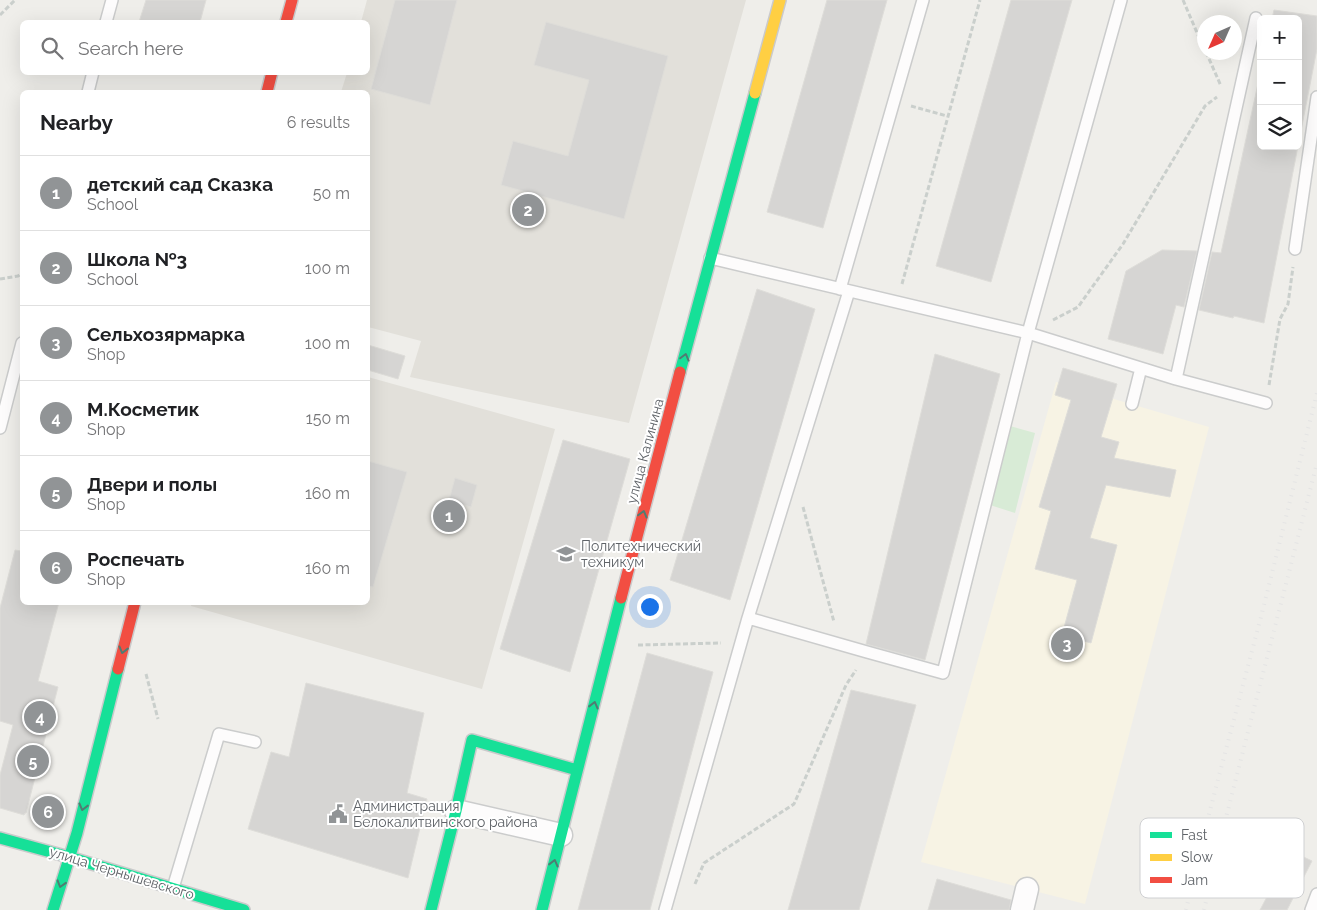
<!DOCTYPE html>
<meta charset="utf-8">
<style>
:root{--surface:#fff;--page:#f6f6f6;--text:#202124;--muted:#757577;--line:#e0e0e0;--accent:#919496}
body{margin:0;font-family:Raleway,sans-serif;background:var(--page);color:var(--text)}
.controls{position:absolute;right:15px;top:15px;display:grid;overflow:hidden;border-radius:8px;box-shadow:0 5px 20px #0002}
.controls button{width:45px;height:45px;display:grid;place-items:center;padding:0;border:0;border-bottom:1px solid var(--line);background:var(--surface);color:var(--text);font:25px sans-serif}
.compass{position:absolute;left:1197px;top:15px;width:45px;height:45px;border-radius:50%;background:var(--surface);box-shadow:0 5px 20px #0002;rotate:225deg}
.you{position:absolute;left:649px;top:606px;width:18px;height:18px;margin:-12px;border:4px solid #fff;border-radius:50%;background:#1a73e8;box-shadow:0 0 0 8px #1a73e833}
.badge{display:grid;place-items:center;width:32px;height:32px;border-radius:50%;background:var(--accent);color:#fff;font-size:16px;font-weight:700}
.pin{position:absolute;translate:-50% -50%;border:2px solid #fff;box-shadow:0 1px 5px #0006}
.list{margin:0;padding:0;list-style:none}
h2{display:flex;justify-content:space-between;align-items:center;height:65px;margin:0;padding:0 20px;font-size:21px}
h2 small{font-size:16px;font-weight:400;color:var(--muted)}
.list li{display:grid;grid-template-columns:32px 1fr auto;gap:15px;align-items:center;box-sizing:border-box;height:75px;padding:0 20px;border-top:1px solid var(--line)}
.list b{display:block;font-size:19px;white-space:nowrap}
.list p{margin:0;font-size:16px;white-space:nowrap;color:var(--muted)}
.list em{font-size:16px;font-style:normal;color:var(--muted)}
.icon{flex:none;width:28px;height:28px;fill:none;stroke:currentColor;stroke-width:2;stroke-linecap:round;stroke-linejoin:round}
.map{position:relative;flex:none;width:1317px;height:910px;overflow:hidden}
.search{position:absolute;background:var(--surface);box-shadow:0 5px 20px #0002;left:20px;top:20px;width:350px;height:55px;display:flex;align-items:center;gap:12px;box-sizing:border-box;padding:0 18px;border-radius:8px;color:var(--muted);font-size:19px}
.panel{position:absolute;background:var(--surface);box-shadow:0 5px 20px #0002;left:20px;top:90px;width:350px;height:515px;border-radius:8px}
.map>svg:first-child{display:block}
.commercial{fill:#f7f3e4}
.education{fill:#e2e0da}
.green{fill:#d8ebd6}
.building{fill:#d6d5d3;stroke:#deddd9}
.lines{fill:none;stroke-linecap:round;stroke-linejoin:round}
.lane-casing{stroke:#cbcccc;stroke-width:14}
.street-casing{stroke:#cbcccc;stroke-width:25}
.fast-casing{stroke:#cacacb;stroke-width:14}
.slow-casing{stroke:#cacacb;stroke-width:14}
.jam-casing{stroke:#cacacb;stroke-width:14}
.path{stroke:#cacfcc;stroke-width:3;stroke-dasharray:5 2.5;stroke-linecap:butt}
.lane{stroke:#fdfcfc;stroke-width:11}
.street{stroke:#fdfcfc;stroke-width:22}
.fast{stroke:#16e098;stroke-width:11}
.slow{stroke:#ffcf43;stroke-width:11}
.jam{stroke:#f24e42;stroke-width:11}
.rail{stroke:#e4e4e4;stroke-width:4;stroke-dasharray:1 6;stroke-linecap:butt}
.oneway{stroke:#507c72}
.labels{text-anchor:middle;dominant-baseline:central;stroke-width:4;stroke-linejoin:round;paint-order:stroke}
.street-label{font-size:14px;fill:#5f6368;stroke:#fff}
.poi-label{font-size:14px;fill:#5f6368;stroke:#fff;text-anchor:start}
.key{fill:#fff;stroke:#cfd0d2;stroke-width:1}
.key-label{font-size:14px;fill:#5f6368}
</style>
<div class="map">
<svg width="1317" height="910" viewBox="0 0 1317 910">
<rect width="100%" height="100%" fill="#efeeea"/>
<path class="commercial" d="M1056,382L1209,427L1085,904L921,862Z"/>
<path class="education" d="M367,0H746L629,423L410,377L421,341L368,327V92H341L347,73L368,72V22H361Z
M368,377L555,429L482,689L191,606L192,602H368Z"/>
<path class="green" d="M1010,426L1035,433L1015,513L990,505Z"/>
<path class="building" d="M146,0H206L200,22H139Z
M395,0H457L430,105L371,89Z
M827,0H887L823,228L767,212Z
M1011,0H1072L991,282L936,266Z
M1274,10L1317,16V49L1298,146V19H1272Z
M546,22L668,56L624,219L501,185L513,141L568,156L589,80L534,65Z
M1261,70V146H1298L1264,323L1234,316L1233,318L1199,310L1212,252L1221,253Z
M1162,250L1197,251L1184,307L1176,305L1163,354L1108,339L1126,271Z
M757,289L815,309L730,600L670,580Z
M368,345L405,356L398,379L368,370Z
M935,354L1000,374L925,660L866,644Z
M1063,368L1117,384L1101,437L1119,442L1114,458L1176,470L1170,497L1106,485L1090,538L1117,545L1091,643L1062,635L1077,580L1035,569L1051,511L1039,507L1071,400L1055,395Z
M563,440L630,459L570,672L500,649Z
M368,461L407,472L373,587L368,586Z
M455,478L477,485L471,507L449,500Z
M15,550L22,551V602H59L38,681L58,687L26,813H25L24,815L0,808V775L13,725L0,721V608Z
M647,653L713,672L650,910H578Z
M306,683L424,713L407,793L427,799L408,878L248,829L271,752L289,757Z
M851,690L916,705L859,910H788Z
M1291,851L1312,861L1287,910H1260Z
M937,879L1011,900L1009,910H928Z"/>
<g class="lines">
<g class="lane-casing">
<path id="lane" d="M106,22L112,0
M88,92L93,72
M1295,249L1317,97
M710,258L1028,333L1121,0
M840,289L923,0
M1176,379L1256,18
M1132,404L1141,368
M0,428L22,343
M748,618L867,652L943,673L1028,333L1176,379L1266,403
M173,888L219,734L255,742
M665,910L748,618L849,291
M1311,910L1317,894"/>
</g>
<g class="street-casing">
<path id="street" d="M456,811L561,835
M1022,910L1027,889"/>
</g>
<g class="fast-casing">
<path id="fast" d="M680,372L755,93
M0,838L69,857L244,910
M53,910L77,833L118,669
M431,910L456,811L472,740L577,770
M542,910L621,598"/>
</g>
<g class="slow-casing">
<path id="slow" d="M755,93L780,0"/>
</g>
<g class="jam-casing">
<path id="jam" d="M286,22L292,0
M267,92L272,72
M621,598L680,372
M118,669L135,602"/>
</g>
<path class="path" d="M1183,0L1204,49
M0,15L15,0
M1206,52L1221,86
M911,106L947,116
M0,279L18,276L22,273
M902,284L980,0
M1053,320L1078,307L1123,244L1205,106L1217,97
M1269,385L1280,319L1288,304L1293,267
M803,507L834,622
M638,645L721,643
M146,674L158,719
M695,884L704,863L794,804L846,685L856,670"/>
<use href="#lane" class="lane"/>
<use href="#street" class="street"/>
<use href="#fast" class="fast"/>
<use href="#slow" class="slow"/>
<use href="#jam" class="jam"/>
<path class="rail" d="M1186,910L1204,833L1262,613L1317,393
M1204,910L1221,837L1317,463"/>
</g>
<defs><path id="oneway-chevron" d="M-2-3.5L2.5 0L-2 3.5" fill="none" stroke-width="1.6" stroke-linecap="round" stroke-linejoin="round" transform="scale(1.25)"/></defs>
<g class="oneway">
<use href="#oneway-chevron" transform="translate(685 357) rotate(-75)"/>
<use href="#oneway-chevron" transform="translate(643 514) rotate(-75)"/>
<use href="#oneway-chevron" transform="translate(123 650) rotate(104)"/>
<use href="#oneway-chevron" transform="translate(594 705) rotate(-76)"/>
<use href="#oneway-chevron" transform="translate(83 807) rotate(104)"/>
<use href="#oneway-chevron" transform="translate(554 863) rotate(-76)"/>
<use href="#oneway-chevron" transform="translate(61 884) rotate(107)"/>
</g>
<defs>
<g id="university-bare" transform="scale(1.5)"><path d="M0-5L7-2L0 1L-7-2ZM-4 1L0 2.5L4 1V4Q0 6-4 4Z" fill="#919496" stroke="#fff" stroke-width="2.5" paint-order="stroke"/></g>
<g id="civic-bare" transform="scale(1.5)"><path d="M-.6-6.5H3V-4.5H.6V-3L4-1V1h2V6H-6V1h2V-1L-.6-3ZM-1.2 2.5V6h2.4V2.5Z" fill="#919496" stroke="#fff" stroke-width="2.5" paint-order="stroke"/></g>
</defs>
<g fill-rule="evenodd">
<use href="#university-bare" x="566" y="554"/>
<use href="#civic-bare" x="338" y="814"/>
</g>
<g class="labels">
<g class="street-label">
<text transform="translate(645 451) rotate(-75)">улица Калинина</text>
<text transform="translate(122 873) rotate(17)">улица Чернышевского</text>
</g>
<g class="poi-label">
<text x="581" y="546">Политехнический<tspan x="581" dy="16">техникум</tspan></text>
<text x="353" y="806">Администрация<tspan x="353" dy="16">Белокалитвинского района</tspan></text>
</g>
</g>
<rect x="1140" y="818" width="164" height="80" rx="8" class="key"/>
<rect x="1150" y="832" width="22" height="6" fill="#16e098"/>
<rect x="1150" y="854" width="22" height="7" fill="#ffcf43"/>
<rect x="1150" y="877" width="22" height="6" fill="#f24e42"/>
<g class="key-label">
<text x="1181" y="840">Fast</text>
<text x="1181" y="862">Slow</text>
<text x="1181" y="885">Jam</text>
</g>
</svg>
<div class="controls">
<button>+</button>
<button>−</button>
<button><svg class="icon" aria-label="layers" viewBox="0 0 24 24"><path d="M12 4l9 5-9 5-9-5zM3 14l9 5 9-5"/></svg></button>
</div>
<svg class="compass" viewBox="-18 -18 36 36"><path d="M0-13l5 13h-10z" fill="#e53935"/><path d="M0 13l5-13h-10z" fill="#757577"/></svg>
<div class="you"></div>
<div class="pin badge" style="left:449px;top:516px">1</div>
<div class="pin badge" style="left:528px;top:210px">2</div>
<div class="pin badge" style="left:1067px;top:644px">3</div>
<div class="pin badge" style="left:40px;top:717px">4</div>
<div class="pin badge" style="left:33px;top:761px">5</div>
<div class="pin badge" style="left:48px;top:812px">6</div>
<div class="search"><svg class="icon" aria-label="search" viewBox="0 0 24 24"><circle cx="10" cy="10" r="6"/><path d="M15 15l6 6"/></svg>Search here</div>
<section class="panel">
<h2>Nearby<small>6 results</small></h2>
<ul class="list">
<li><span class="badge">1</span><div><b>детский сад Сказка</b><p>School</p></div><em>50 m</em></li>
<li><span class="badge">2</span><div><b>Школа №3</b><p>School</p></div><em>100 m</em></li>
<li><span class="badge">3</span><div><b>Сельхозярмарка</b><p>Shop</p></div><em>100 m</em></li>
<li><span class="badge">4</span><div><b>М.Косметик</b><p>Shop</p></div><em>150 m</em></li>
<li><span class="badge">5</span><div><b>Двери и полы</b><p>Shop</p></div><em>160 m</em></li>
<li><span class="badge">6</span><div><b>Роспечать</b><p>Shop</p></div><em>160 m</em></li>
</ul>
</section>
</div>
